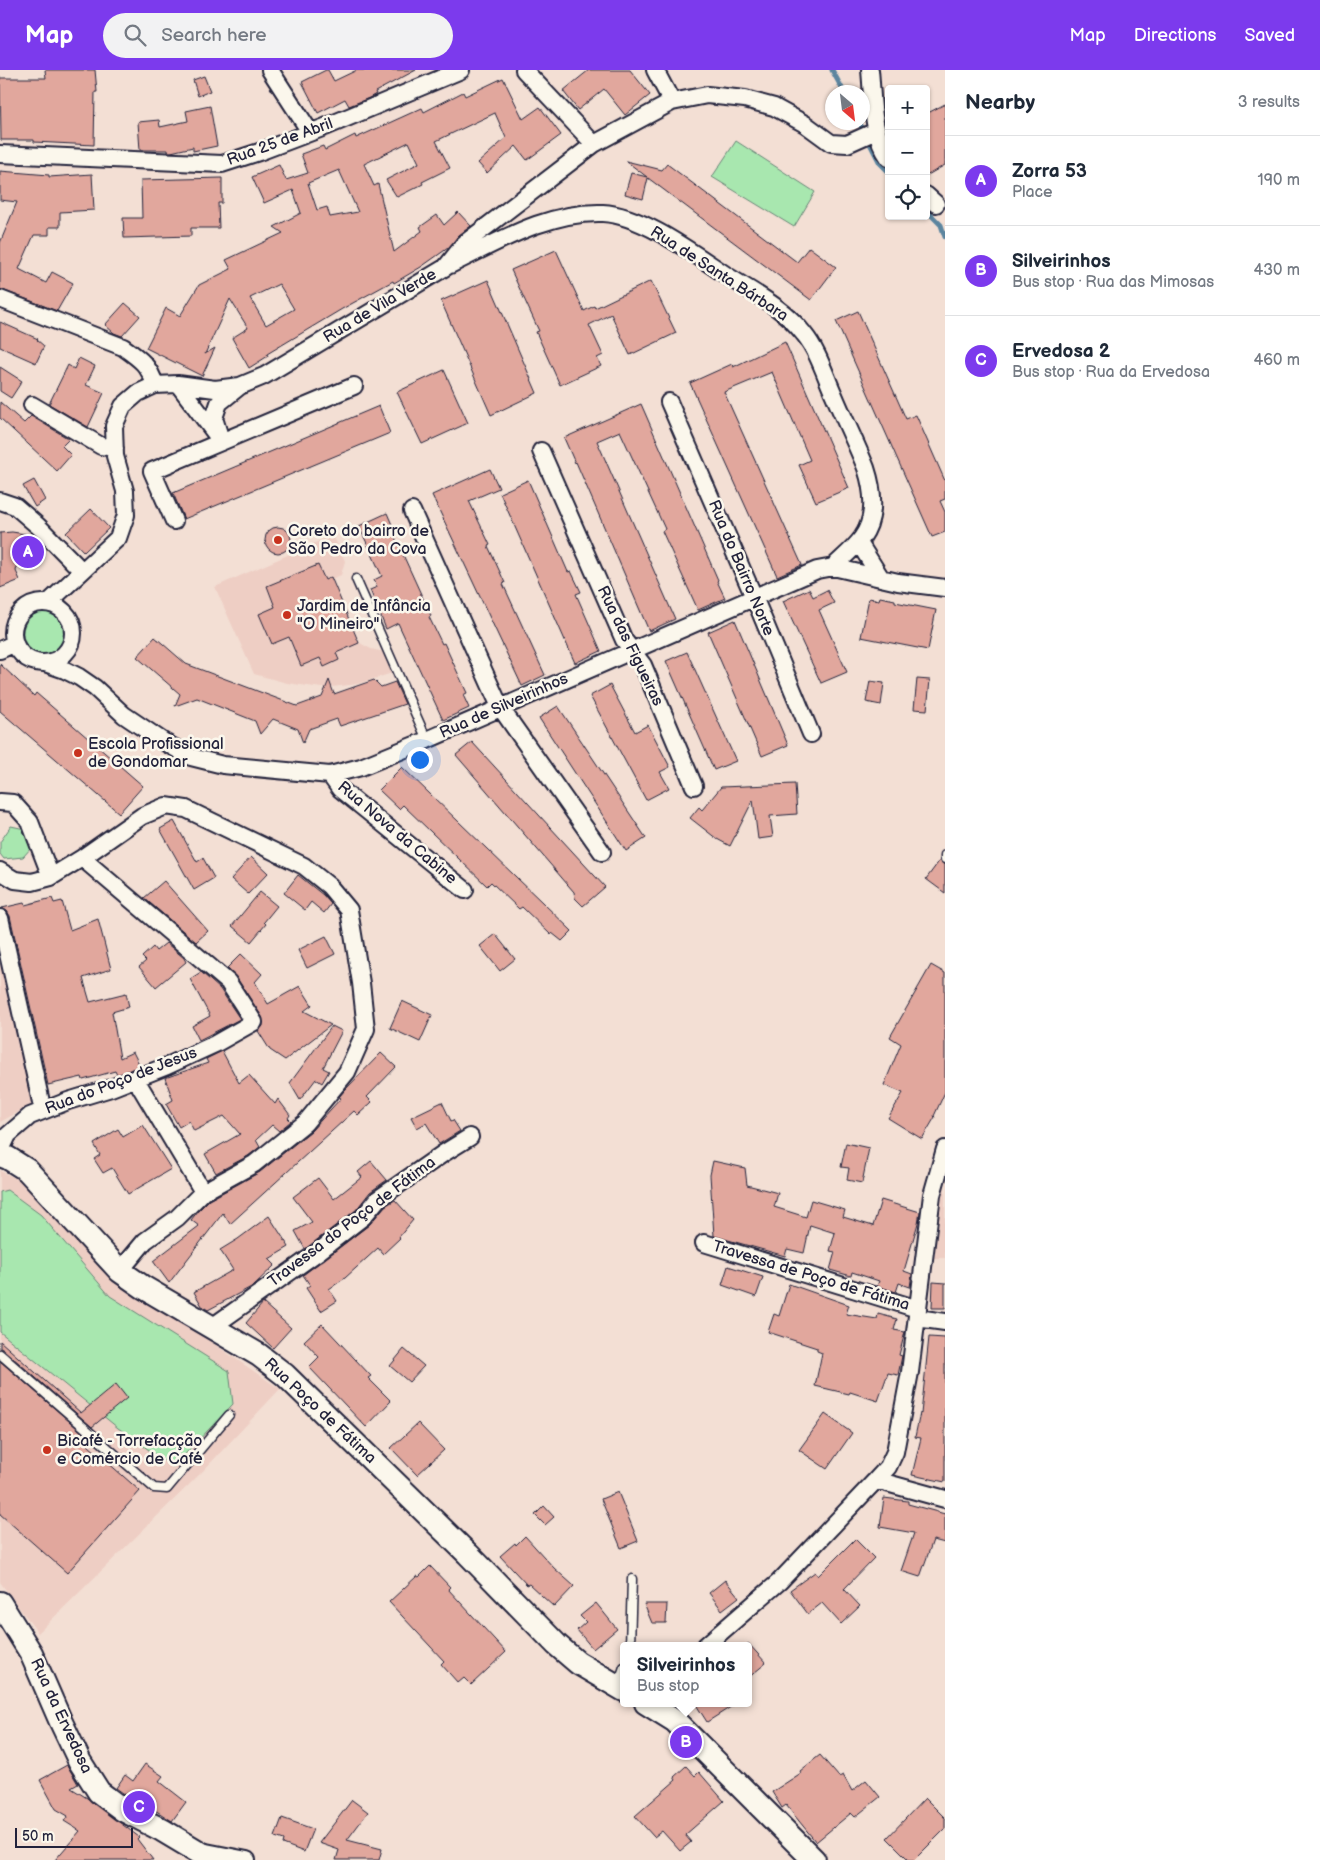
<!DOCTYPE html>
<meta charset="utf-8">
<style>
:root{--surface:#fff;--page:#f2f2f3;--text:#1f2937;--muted:#747a83;--line:#e0e1e3;--accent:#7c3aed}
body{margin:0;font-family:"Balsamiq Sans",sans-serif;background:var(--page);color:var(--text)}
.controls{position:absolute;right:15px;top:15px;display:grid;overflow:hidden;border-radius:5px;box-shadow:0 1px 4px #0004}
.controls button{width:45px;height:45px;display:grid;place-items:center;padding:0;border:0;border-bottom:1px solid var(--line);background:var(--surface);color:var(--text);font:25px sans-serif}
.compass{position:absolute;left:825px;top:15px;width:45px;height:45px;border-radius:50%;background:var(--surface);box-shadow:0 1px 4px #0004;rotate:152deg}
.scale{position:absolute;left:15px;bottom:12px;width:118px;box-sizing:border-box;padding-left:5px;border:2px solid #22223b;border-top:0;font-size:14px;line-height:18px;white-space:nowrap;color:#22223b;-webkit-text-stroke:4px #fbf7ec;paint-order:stroke}
.you{position:absolute;left:419px;top:689px;width:18px;height:18px;margin:-12px;border:4px solid #fff;border-radius:50%;background:#1a73e8;box-shadow:0 0 0 8px #1a73e833}
.badge{display:grid;place-items:center;width:32px;height:32px;border-radius:50%;background:var(--accent);color:#fff;font-size:16px;font-weight:700}
.pin{position:absolute;translate:-50% -50%;border:2px solid #fff;box-shadow:0 1px 5px #0006}
.popup{position:absolute;left:620px;top:1572px;width:132px;height:65px;box-sizing:border-box;display:grid;place-content:center;border-radius:5px;background:var(--surface);filter:drop-shadow(0 1px 4px #0005);font-size:16px;white-space:nowrap;color:var(--muted)}
.popup b{font-size:19px;color:var(--text)}
.popup::after{content:'';position:absolute;left:50%;top:100%;margin-left:-10px;border:10px solid transparent;border-top-color:var(--surface)}
.list{margin:0;padding:0;list-style:none}
h2{display:flex;justify-content:space-between;align-items:center;height:65px;margin:0;padding:0 20px;font-size:21px}
h2 small{font-size:16px;font-weight:400;color:var(--muted)}
.list li{display:grid;grid-template-columns:32px 1fr auto;gap:15px;align-items:center;box-sizing:border-box;height:90px;padding:0 20px;border-top:1px solid var(--line)}
.list b{display:block;font-size:19px;white-space:nowrap}
.list p{margin:0;font-size:16px;white-space:nowrap;color:var(--muted)}
.list em{font-size:16px;font-style:normal;color:var(--muted)}
.icon{flex:none;width:28px;height:28px;fill:none;stroke:currentColor;stroke-width:2;stroke-linecap:round;stroke-linejoin:round}
.map{position:relative;flex:none;width:945px;height:1790px;overflow:hidden}
header{display:flex;align-items:center;gap:30px;box-sizing:border-box;height:70px;padding:0 25px;background:var(--accent);color:#fff}
header strong{font-size:24px}
nav{display:flex;gap:28px;margin-inline-start:auto;font-size:18px}
.search{width:350px;height:45px;background:var(--page);display:flex;align-items:center;gap:12px;box-sizing:border-box;padding:0 18px;border-radius:28px;color:var(--muted);font-size:19px}
main{display:flex}
aside{flex:1;background:var(--surface)}
.map>svg:first-child{display:block}
.built{fill:#eecec4}
.green{fill:#a8e7af;stroke:#658475}
.lines{fill:none;stroke-linecap:round;stroke-linejoin:round}
.stream{stroke:#5b859f;stroke-width:5}
.building{fill:#e1a79d;stroke:#22223b;fill-rule:evenodd}
.lane-casing{stroke:#22223b;stroke-width:11}
.street-casing{stroke:#22223b;stroke-width:20}
.secondary-casing{stroke:#22223b;stroke-width:26}
.lane{stroke:#fbf7ec;stroke-width:8}
.street{stroke:#fbf7ec;stroke-width:16}
.secondary{stroke:#fbf7ec;stroke-width:22}
.poi-dot{fill:#c8321e;stroke:#fbf7ec;stroke-width:2}
.labels{text-anchor:middle;dominant-baseline:central;stroke-width:5;stroke-linejoin:round;paint-order:stroke}
.street-label{font-size:16px;fill:#22223b;stroke:#fbf7ec}
.poi-label{font-size:16px;fill:#22223b;stroke:#fbf7ec;text-anchor:start}
</style>
<header>
<strong>Map</strong>
<div class="search"><svg class="icon" aria-label="search" viewBox="0 0 24 24"><circle cx="10" cy="10" r="6"/><path d="M15 15l6 6"/></svg>Search here</div>
<nav><a>Map</a><a>Directions</a><a>Saved</a></nav>
</header>
<main>
<div class="map">
<svg width="945" height="1790" viewBox="0 0 945 1790">
<rect width="100%" height="100%" fill="#f3dfd4"/>
<filter id="ink" filterUnits="userSpaceOnUse"><feTurbulence type="fractalNoise" baseFrequency=".02" numOctaves="2"/><feDisplacementMap in="SourceGraphic" scale="10" xChannelSelector="R" yChannelSelector="G"/><feConvolveMatrix kernelMatrix="1 2 1 2 8 2 1 2 1" color-interpolation-filters="sRGB"/></filter>
<g filter="url(#ink)">
<path class="built" d="M333,465L345,491L341,505L331,509L358,572L371,579L384,582L392,603L358,614L322,618L287,613L254,604L215,517Z
M0,886L33,1034L0,1052Z
M0,1101L30,1115L117,1208L280,1319L201,1403L38,1563L0,1512Z
M945,1115V1188H934L941,1131Z"/>
<path class="green" d="M736,71L815,122L794,157L712,107Z
M23 563a21 21 0 1 1 42 0a21 21 0 1 1-42 0Z
M11,756L25,759L32,777L23,787L4,789L0,784V772Z
M7,1120L41,1145L110,1226L229,1301L233,1334L173,1397L118,1358L0,1262V1122Z"/>
<g class="lines">
<path class="stream" d="M832,0L844,22
M859,52L880,93L889,102
M926,140L941,155L945,167"/>
</g>
<path class="building" d="M45,0H95L97,22H95L94,75L34,72V70H1L0,8H46Z
M326,0H328L334,11L357,0H416L375,22L376,24L369,28L349,36L345,29L318,43L302,12Z
M589,0H630L650,25L625,45L604,19L578,40L563,21Z
M204,6L210,21L198,26L193,10Z
M503,8L523,49L540,37L561,65L527,90L516,76L487,103L478,93L506,68L495,43L436,71L450,98L422,112L423,114L397,127L386,110L419,93L409,72L364,94L374,116L378,114L394,182L422,161L420,157L437,145L444,155L458,142L471,156L459,165L448,178L421,197L394,213L393,211L342,239L267,284L268,286L249,298L232,268L248,258L230,229L205,284L215,278L202,306L146,278L166,238L180,246L199,215L231,199L226,190L283,163L274,157L301,143L293,120L264,133L252,107L279,95L286,110L308,103L301,84L323,76L325,80L355,65L356,68L422,38L424,42L463,22L465,26ZM339,100L358,142L330,147L327,137L317,140L308,113ZM279,214L294,239L266,255L250,228Z
M945,34V95L926,106V44Z
M210,36L217,76L193,81V77L171,82H168V80H140L138,52L159,50L160,57L188,51L186,41Z
M626,91L662,100L667,94L797,192L809,177L836,197L811,230L648,108L643,129L625,124L631,103L647,107Z
M0,101L49,105V107L92,104L94,140L60,142V157H49V165H34L19,199L46,213L52,202L73,213L57,241L0,219V173L17,132L0,130Z
M222,108V133H218L219,158H191V166L124,168L123,148H142L141,110Z
M556,180L584,241L594,236L595,238L651,211L676,263L630,285L611,244L589,255L603,285L597,288L601,296L560,315L536,262L539,261L511,200Z
M488,210L537,323L491,345L441,231Z
M125,233L140,246L122,266L114,263L105,255Z
M858,241L906,349L916,345L945,411V429L940,431L945,442V462L932,467L836,251Z
M0,252L38,269L37,270L44,276L36,293L0,277Z
M785,272L849,418L816,432L799,395L810,390L772,302L724,322L802,495L777,506L690,313L732,294L733,297Z
M79,288L95,296L86,315L104,323L88,357L49,334L68,295L74,299Z
M0,297L22,311L11,328L0,321Z
M444,300L468,353L422,374L397,322Z
M0,332L24,353L31,346L69,369L62,376L71,385L57,401L0,348Z
M641,334L718,510L717,511L725,528L698,540L662,461L665,459L620,361L597,371L675,549L649,561L576,392L575,393L564,368Z
M379,336L390,363L184,449L173,423Z
M490,399L499,418L469,431L490,475L488,476L505,513L503,514L545,605L522,616L432,425Z
M34,410L45,430L35,437L23,416Z
M528,410L568,502L571,501L581,522L576,524L601,581L575,593L500,423Z
M91,439L109,458L84,482L66,463Z
M387,443L396,464L394,465L431,546L429,547L442,574L444,573L467,623L463,625L469,638L443,650L398,553L386,559L370,520L377,517L374,510L382,506L359,456Z
M265 470a13 13 0 1 1 26 0a13 13 0 1 1-26 0Z
M12,462L25,464L16,501L20,510L0,518V463Z
M318,495L325,510L331,507L359,573L336,583L339,590L324,597L320,588L301,596L289,567L272,574L259,544L275,537L267,516Z
M809,519L813,527L827,520L834,533L819,540L847,602L821,613L783,531Z
M880,527L895,530V532L936,540L928,580L861,567L869,528L879,530Z
M735,550L788,675L762,686L708,562Z
M155,567L186,594L297,636L322,627L329,610L334,624L374,610L381,617L395,612L405,634L340,656L337,649L309,659L303,673L298,659L273,649L260,664L255,651L197,628L175,636L180,624L137,587Z
M687,582L736,691L714,700L666,591Z
M0,594L34,626L36,623L143,716L119,743L0,641Z
M917,609L930,610L927,640L914,639Z
M870,611L884,613L881,635L866,632Z
M610,615L635,662L648,655L670,697L660,702L669,718L646,730L590,626Z
M558,636L646,768L626,781L539,648Z
M472,672L605,817L583,836L575,828L574,822L456,685Z
M402,697L572,861L562,871L552,863L551,865L522,837L519,839L491,812L487,816L403,735L399,739L379,720Z
M795,714L797,744L770,746L773,767L758,769L753,730L730,776L717,769L690,748L699,737L702,740L721,717Z
M174,751L197,792L203,788L214,808L194,820L160,759Z
M251,787L268,803L248,824L231,809Z
M940,790L945,795V823L926,809Z
M298,805L323,825L331,834L324,843L311,832L305,840L284,823Z
M164,811L208,861L196,872L144,828Z
M260,822L277,836L264,852L266,854L251,872L232,856Z
M52,828L54,833L62,831L70,860L98,849L111,899L83,908L90,932L126,923L129,937L112,942L120,988L133,982L140,996L117,1005L115,1001L83,1010L82,1007L48,1015L10,846L7,841L2,838L24,833L25,835Z
M495,864L515,889L500,901L480,876Z
M326,866L335,884L307,898L298,880Z
M166,873L184,888L186,892L156,917L139,897L146,891L142,887L153,877L156,881Z
M241,884L262,904L255,912L268,934L300,916L312,935L304,941L331,955L285,990L270,980L258,961L263,956L262,947L236,907L227,898Z
M931,895L945,903V1022L934,1046L935,1047L922,1069L888,1048L903,1023L884,1015L901,974L890,967Z
M201,902L220,919L240,949L199,970L192,956L210,946L190,909Z
M402,931L432,945L420,972L390,958Z
M332,956L342,961L323,998L329,1001L322,1013L316,1009L300,1030L290,1013Z
M222,981L239,1013L249,1005L275,1034L278,1029L290,1045L288,1048L291,1051L279,1061L272,1055L256,1070L260,1077L248,1086L216,1103L205,1084L240,1064L224,1046L194,1061L189,1051L179,1057L166,1034L173,1030L165,1008L208,993L206,989Z
M381,983L396,997L367,1027L372,1032L358,1045L354,1041L230,1154L223,1143L169,1213L153,1191L199,1156L191,1150L198,1141L209,1130L260,1102L311,1061L341,1028L339,1027L344,1021Z
M442,1032L451,1051L453,1050L460,1061L439,1074L426,1053L417,1058L411,1047Z
M143,1055L171,1099L128,1124L112,1098L103,1103L94,1089L100,1085L94,1074L118,1059L123,1067Z
M846,1073L869,1078L862,1113L847,1110L849,1098L841,1097Z
M371,1091L387,1110L370,1122L356,1140L305,1179L295,1161L312,1152L293,1127L318,1108L334,1129L362,1107L358,1102Z
M713,1091L745,1098L747,1115L778,1123L774,1137L806,1147L811,1130L845,1140L843,1147L873,1156L881,1130L920,1142L918,1153L904,1201L912,1204L910,1217L899,1213L896,1222L877,1216L879,1211L852,1202L851,1206L830,1200L835,1182L830,1181L835,1163L810,1155L804,1183L787,1179L785,1186L714,1166L710,1105Z
M395,1130L413,1150L399,1167L400,1168L383,1184L378,1178L345,1208L329,1219L337,1231L321,1241L306,1218L310,1215L303,1205L369,1155L385,1136Z
M269,1146L289,1177L269,1189L275,1195L253,1216L208,1240L202,1236L194,1222L233,1200L220,1180L238,1169Z
M728,1196L763,1207L756,1227L722,1215Z
M933,1212L945,1213V1238H932Z
M789,1214L849,1235L846,1244L877,1249L878,1244L897,1249L894,1260L905,1262L899,1285L902,1286L898,1305L888,1303L878,1331L850,1322L849,1324L815,1316L822,1283L817,1281V1278L768,1262L774,1244L779,1246Z
M263,1233L291,1258L273,1278L246,1253Z
M322,1254L371,1306L368,1308L391,1331L366,1357L309,1297L319,1287L304,1271Z
M929,1267L945,1268V1412L912,1405L921,1368L915,1367L920,1343L921,1344Z
M0,1271L81,1343L116,1314L127,1328L92,1357L4,1280L0,1278Z
M404,1279L424,1296L409,1312L390,1296Z
M0,1291L84,1364L80,1368L140,1421L67,1503L0,1444Z
M825,1344L852,1363L827,1399L799,1380Z
M418,1353L444,1380L417,1405L391,1378Z
M618,1422L638,1471L621,1478L601,1429Z
M884,1428L908,1431V1434L945,1444V1473L933,1470L920,1507L901,1501L914,1463L880,1457Z
M544,1436L554,1447L545,1455L535,1445Z
M525,1466L554,1498L574,1516L554,1537L529,1514L527,1515L500,1486L515,1473L516,1475Z
M855,1469L874,1488L844,1519L860,1536L841,1554L822,1533L808,1544L790,1520L815,1502L818,1506Z
M430,1496L450,1517L448,1519L506,1582L471,1615L464,1608L458,1613L441,1594L444,1591L389,1532L417,1506L419,1507Z
M725,1510L739,1527L722,1540L709,1523Z
M596,1533L617,1559L593,1579L577,1560L586,1552L580,1546Z
M644,1534H667L666,1553H652Z
M748,1573L766,1593L748,1608Z
M695,1633H737L707,1652Z
M820,1685L839,1707L843,1705L852,1721L866,1710L880,1727L855,1747L851,1743L816,1772L786,1735L782,1738L772,1722L801,1703L800,1701Z
M145,1694L163,1706L159,1711L186,1732L172,1751L144,1733L143,1735L134,1731L116,1718L125,1705L133,1711Z
M67,1695L78,1714L71,1718L87,1728L139,1767L137,1769L153,1790H55L80,1761L64,1751L68,1746L56,1739L40,1710Z
M686,1696L695,1706L699,1702L724,1731L685,1765L691,1772L680,1781L662,1761L654,1767L635,1746L676,1710L674,1707Z
M925,1728L945,1748V1759L914,1790H909L887,1768Z
M352,1730L368,1742L347,1770L382,1779L379,1790H336L339,1780L319,1773Z
M282,1748L313,1759L304,1782L283,1774L284,1770L275,1767Z"/>
<g class="lines">
<g class="lane-casing">
<path id="lane" d="M356,509L427,670
M945,785V789
M0,1284L154,1418L167,1419L229,1345
M630,1576L632,1509
M618,1614L624,1597"/>
</g>
<g class="street-casing">
<path id="street" d="M270,0L310,62
M524,0L594,74
M655,0L672,32
M870,0C873,30 871,63 889,88
M0,84L222,94L259,82L325,57L461,0
M926,125L936,134
M450,195C498,172 548,141 603,143C642,145 694,184 726,205C754,223 784,238 804,264C818,281 825,305 834,325C844,349 856,373 866,398C870,410 873,426 872,439C870,467 852,479 833,497
M0,229L123,277C140,289 149,295 155,315
M178,314L221,371
M669,332L754,527L811,664
M32,335L101,376L115,378
M219,364L214,348L219,333L240,316
M541,381L624,570L643,595L694,716
M0,431L15,436L38,456L82,501
M412,441L500,637L602,782
M174,451L152,401L354,316
M859,473L881,508
M13 563a30 30 0 1 1 60 0a30 30 0 1 1-60 0Z
M48,533L118,468L126,445L125,421L115,386L114,356L123,336L138,323L155,315L178,314L215,319L240,316L264,306L446,197L465,173L594,74L672,32L707,25L745,29L774,37L805,54L831,73L847,74L876,61
M0,580L15,573
M45,593L65,600L79,607L95,618L124,645L164,672L191,687L223,695L330,705L361,697L427,670L817,500L833,497L898,512L945,518
M330,705L340,719L465,820
M0,732L13,733L30,752L51,807
M0,801L15,810L32,812L51,807L82,788L142,746L166,736L186,739L304,796L329,816L349,840L361,913L366,959L347,1002L305,1053L254,1094L203,1122L177,1148L145,1171L120,1201
M0,848L43,1041
M135,1008L203,1122
M0,1082L8,1065L30,1046L68,1031L111,1018L167,996L215,974L254,952L228,912L82,788
M704,1173L918,1239
M917,1248L945,1252
M212,1257L318,1182L363,1147L378,1129L444,1083L470,1067
M876,1410L945,1429
M705,1576L779,1512L876,1410L888,1397L895,1382L910,1302L932,1125L945,1079
M201,1781L247,1790"/>
</g>
<g class="secondary-casing">
<path id="secondary" d="M0,1085L8,1088L27,1100L120,1201L143,1217L259,1285L285,1305L468,1484L557,1575L578,1593L624,1620
M0,1533L31,1583L61,1652L80,1692L99,1722L123,1740L162,1760L212,1790
M646,1633L675,1651L814,1790"/>
</g>
<use href="#lane" class="lane"/>
<use href="#street" class="street"/>
<use href="#secondary" class="secondary"/>
</g>
</g>
<g class="poi-dot">
<circle cx="278" cy="470" r="5"/>
<circle cx="287" cy="545" r="5"/>
<circle cx="78" cy="683" r="5"/>
<circle cx="47" cy="1380" r="5"/>
</g>
<g class="labels">
<g class="street-label">
<text transform="translate(280 72) rotate(-20)">Rua 25 de Abril</text>
<text transform="translate(719 204) rotate(33)">Rua de Santa Bárbara</text>
<text transform="translate(380 236) rotate(-31)">Rua de Vila Verde</text>
<text transform="translate(741 498) rotate(67)">Rua do Bairro Norte</text>
<text transform="translate(630 576) rotate(64)">Rua das Figueiras</text>
<text transform="translate(504 636) rotate(-24)">Rua de Silveirinhos</text>
<text transform="translate(397 763) rotate(40)">Rua Nova da Cabine</text>
<text transform="translate(121 1011) rotate(-21)">Rua do Poço de Jesus</text>
<text transform="translate(352 1152) rotate(-37)">Travessa do Poço de Fátima</text>
<text transform="translate(811 1206) rotate(17)">Travessa de Poço de Fátima</text>
<text transform="translate(320 1341) rotate(43)">Rua Poço de Fátima</text>
<text transform="translate(61 1646) rotate(65)">Rua da Ervedosa</text>
</g>
<g class="poi-label">
<text x="288" y="461">Coreto do bairro de<tspan x="288" dy="18">São Pedro da Cova</tspan></text>
<text x="297" y="536">Jardim de Infância<tspan x="297" dy="18">"O Mineiro"</tspan></text>
<text x="88" y="674">Escola Profissional<tspan x="88" dy="18">de Gondomar</tspan></text>
<text x="57" y="1371">Bicafé - Torrefacção<tspan x="57" dy="18">e Comércio de Café</tspan></text>
</g>
</g>
</svg>
<div class="controls">
<button>+</button>
<button>−</button>
<button><svg class="icon" aria-label="locate" viewBox="0 0 24 24"><circle cx="12" cy="12" r="6"/><path d="M12 2v4M12 18v4M2 12h4M18 12h4"/></svg></button>
</div>
<svg class="compass" viewBox="-18 -18 36 36"><path d="M0-13l5 13h-10z" fill="#e53935"/><path d="M0 13l5-13h-10z" fill="#747a83"/></svg>
<div class="scale">50 m</div>
<div class="you"></div>
<div class="pin badge" style="left:28px;top:482px">A</div>
<div class="pin badge" style="left:686px;top:1672px">B</div>
<div class="popup"><b>Silveirinhos</b>Bus stop</div>
<div class="pin badge" style="left:139px;top:1737px">C</div>
</div>
<aside>
<h2>Nearby<small>3 results</small></h2>
<ul class="list">
<li><span class="badge">A</span><div><b>Zorra 53</b><p>Place</p></div><em>190 m</em></li>
<li><span class="badge">B</span><div><b>Silveirinhos</b><p>Bus stop · Rua das Mimosas</p></div><em>430 m</em></li>
<li><span class="badge">C</span><div><b>Ervedosa 2</b><p>Bus stop · Rua da Ervedosa</p></div><em>460 m</em></li>
</ul>
</aside>
</main>
